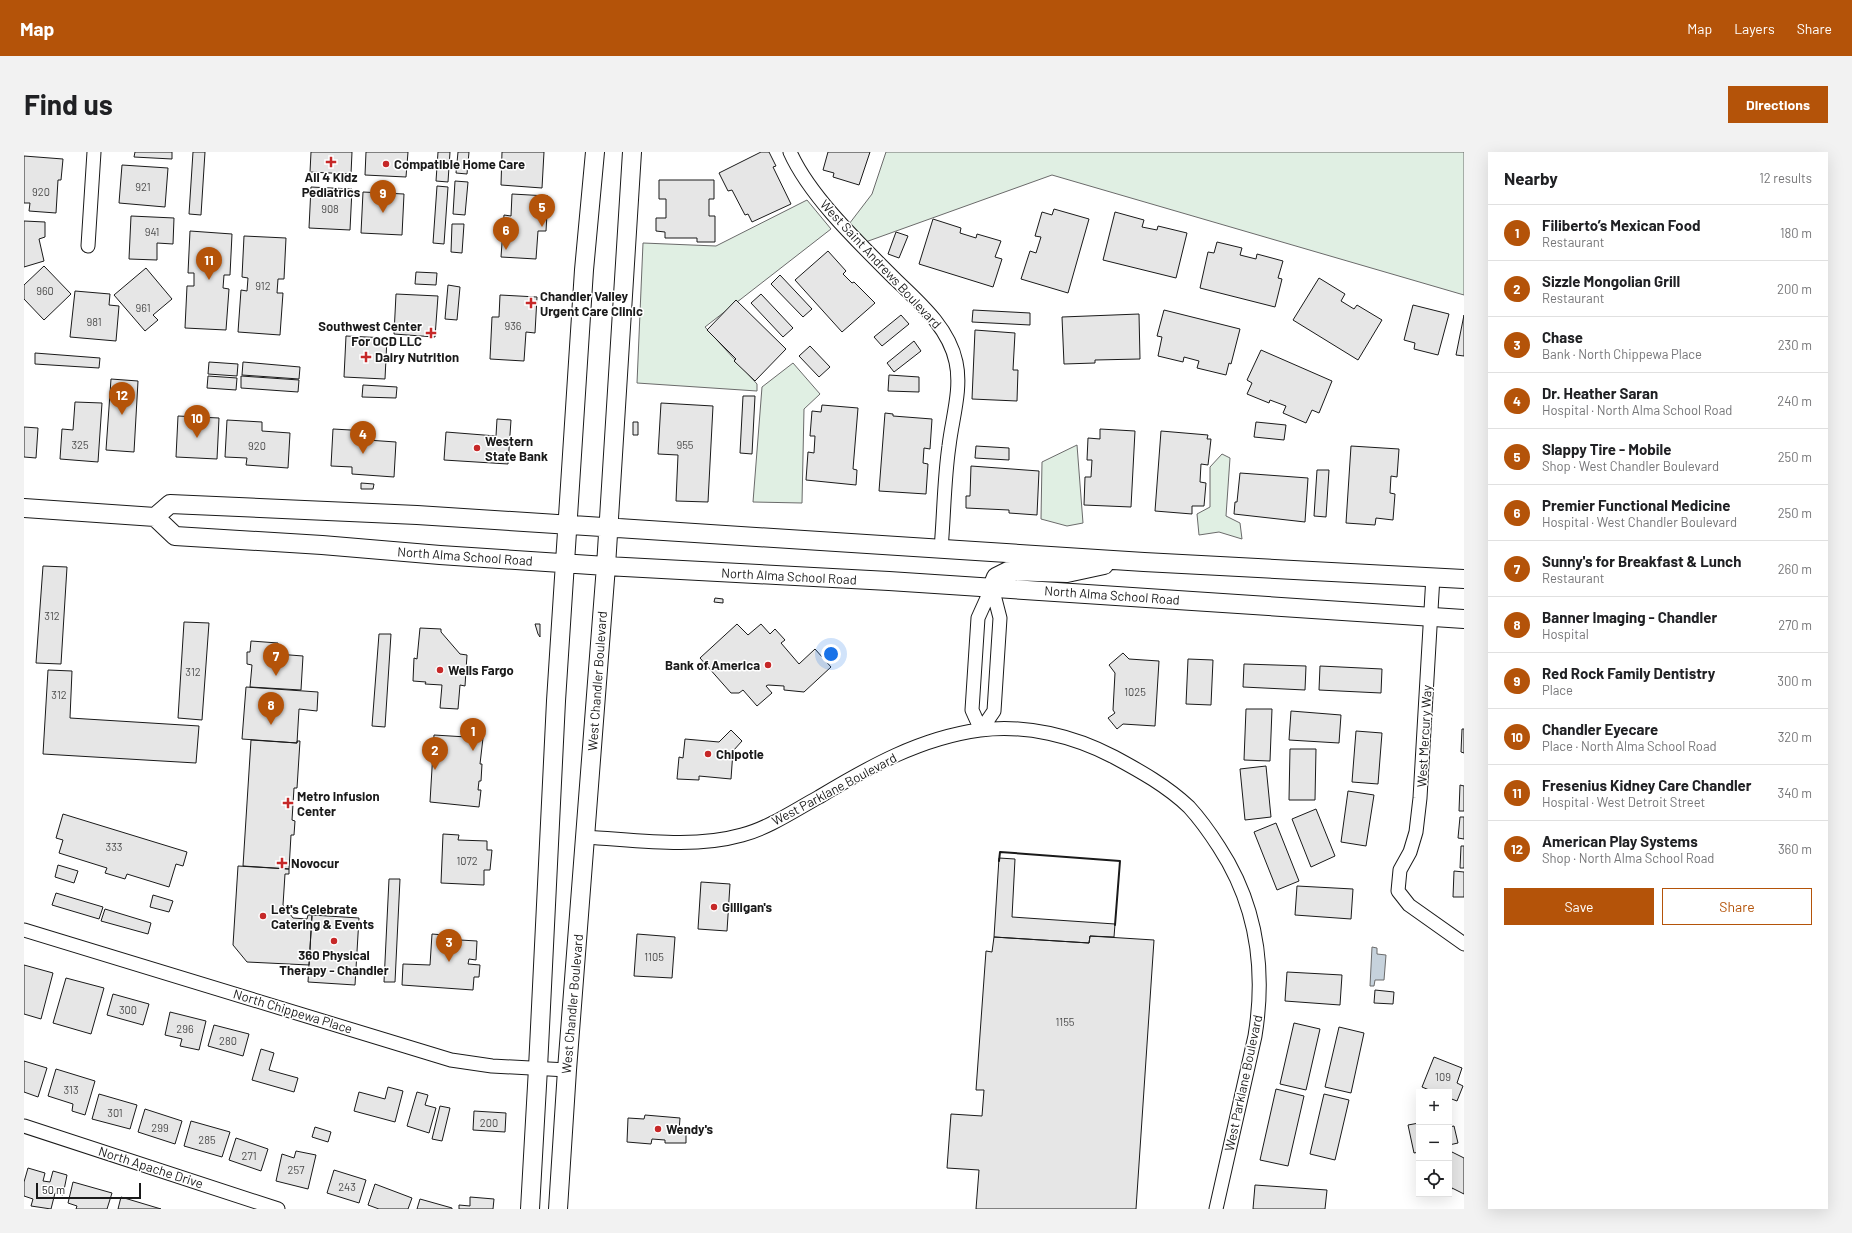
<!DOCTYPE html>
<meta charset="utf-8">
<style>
:root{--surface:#fff;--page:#f2f2f2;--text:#202124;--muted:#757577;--line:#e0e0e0;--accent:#b45309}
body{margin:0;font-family:Barlow,sans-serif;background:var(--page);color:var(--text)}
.controls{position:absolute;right:12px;bottom:12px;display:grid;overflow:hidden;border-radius:0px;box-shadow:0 4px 16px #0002}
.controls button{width:36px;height:36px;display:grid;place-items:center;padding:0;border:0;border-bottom:1px solid var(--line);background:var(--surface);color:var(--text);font:20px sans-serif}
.scale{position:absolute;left:12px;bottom:10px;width:105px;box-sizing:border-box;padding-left:4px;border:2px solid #1a1a1a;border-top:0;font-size:11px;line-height:14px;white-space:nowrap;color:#1a1a1a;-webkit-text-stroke:3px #fff;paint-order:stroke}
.you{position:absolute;left:807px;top:502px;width:14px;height:14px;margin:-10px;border:3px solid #fff;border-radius:50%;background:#1a73e8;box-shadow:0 0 0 6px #1a73e833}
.badge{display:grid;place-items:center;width:26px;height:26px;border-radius:50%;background:var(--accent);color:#fff;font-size:13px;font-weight:700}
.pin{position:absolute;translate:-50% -33px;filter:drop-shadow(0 1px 2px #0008)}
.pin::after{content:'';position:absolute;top:21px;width:14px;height:12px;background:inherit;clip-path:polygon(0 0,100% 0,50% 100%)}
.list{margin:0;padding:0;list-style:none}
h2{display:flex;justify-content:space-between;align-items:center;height:52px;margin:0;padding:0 16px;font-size:17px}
h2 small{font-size:13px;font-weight:400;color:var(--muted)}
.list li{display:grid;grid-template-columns:26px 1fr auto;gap:12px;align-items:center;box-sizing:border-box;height:56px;padding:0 16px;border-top:1px solid var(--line)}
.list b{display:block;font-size:15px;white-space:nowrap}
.list p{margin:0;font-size:13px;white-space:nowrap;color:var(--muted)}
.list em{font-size:13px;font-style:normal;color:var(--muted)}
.actions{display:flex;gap:8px;padding:12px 16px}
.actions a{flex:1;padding:9px 0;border:1px solid var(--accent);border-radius:0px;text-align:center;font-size:14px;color:var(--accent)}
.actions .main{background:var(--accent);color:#fff}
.icon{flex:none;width:22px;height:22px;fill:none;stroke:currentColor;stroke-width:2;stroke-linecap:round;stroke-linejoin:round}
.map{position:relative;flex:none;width:1440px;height:1057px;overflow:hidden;border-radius:0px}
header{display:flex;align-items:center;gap:24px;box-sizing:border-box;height:56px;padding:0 20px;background:var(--accent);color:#fff}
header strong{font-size:19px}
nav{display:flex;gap:22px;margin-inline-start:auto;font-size:14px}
.intro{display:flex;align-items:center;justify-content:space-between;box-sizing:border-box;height:96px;padding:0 24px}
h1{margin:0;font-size:28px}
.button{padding:10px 18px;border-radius:0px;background:var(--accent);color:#fff;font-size:14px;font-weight:700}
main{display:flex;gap:24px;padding:0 24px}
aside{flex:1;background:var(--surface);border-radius:0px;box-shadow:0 4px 16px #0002}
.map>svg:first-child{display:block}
.green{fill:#e0efe3;stroke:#6a6a6a}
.water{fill:#c6d2dc;stroke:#6a6a6a}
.building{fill:#e6e6e6;stroke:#1a1a1a}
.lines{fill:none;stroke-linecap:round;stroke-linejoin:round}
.minor-casing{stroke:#1a1a1a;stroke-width:15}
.secondary-casing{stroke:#1a1a1a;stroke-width:20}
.minor{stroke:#fff;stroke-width:13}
.secondary{stroke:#fff;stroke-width:18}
.wall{stroke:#1a1a1a;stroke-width:2}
.poi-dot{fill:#c62828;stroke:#fff;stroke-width:1.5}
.labels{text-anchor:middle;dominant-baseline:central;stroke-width:3;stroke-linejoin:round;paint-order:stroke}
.number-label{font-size:11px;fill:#4d4d4d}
.poi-label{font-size:13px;font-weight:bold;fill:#1a1a1a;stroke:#fff;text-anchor:start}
.street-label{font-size:13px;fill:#1a1a1a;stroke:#fff}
</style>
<header>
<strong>Map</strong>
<nav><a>Map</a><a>Layers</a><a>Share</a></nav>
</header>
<div class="intro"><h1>Find us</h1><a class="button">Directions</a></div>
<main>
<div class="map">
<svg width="1440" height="1057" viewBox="0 0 1440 1057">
<rect width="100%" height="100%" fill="#fff"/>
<path class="green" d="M862,0H1440V143L1028,23L836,92L822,76L848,42Z
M783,48L807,77L681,175L733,232V239L613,231L619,91L692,94Z
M769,211L796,242L780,257L778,351L729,350L738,235Z
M1053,293L1059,371L1043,374L1017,367L1018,310Z
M1198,302L1206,306L1202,364L1216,371L1218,387L1195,380L1175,383L1173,362L1186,355V315Z"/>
<path class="water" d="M1348,795L1353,796V802L1362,803L1360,828H1351L1350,834H1346Z"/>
<path class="building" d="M111,0H148V7L110,5Z
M169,0H181L177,63L165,62Z
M287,0H328L327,22L286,20Z
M342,0H384L382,25L341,23Z
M414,0H426L424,30L412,29Z
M434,0H445L443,22L432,21Z
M478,0H520L518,36L477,33Z
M737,0H745L752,14L749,15L767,52L728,70L724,62L721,63L708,38L704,39L695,21Z
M804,0H846L835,33L809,25L810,21L799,18Z
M0,4L39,7L37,28H34L32,61L5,59L6,51H0Z
M98,13L144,16L141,55L95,51Z
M635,28H690V47H685V64H691V90H673V86H641V80L632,79V66H642V47H635Z
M431,29L444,30L441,63L429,62Z
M413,34L424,35L420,92L409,91Z
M287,35L328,37L326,78L285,76Z
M339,40L380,42L378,83L337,81Z
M488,42L524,44L522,79H514L512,107L477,105L480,63L487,64Z
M1030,57L1065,67L1044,141L997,127L1006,99L1012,101L1017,85L1011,84L1018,60L1028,63Z
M1091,60L1120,68L1118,75L1133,78L1134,74L1163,81L1152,126L1079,108Z
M107,64L150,66L149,92L133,91V108L105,107Z
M909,67L937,76L936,81L952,86L953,82L977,89L971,105L978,107L969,135L895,112Z
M0,69L21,70V85L15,87L20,109L0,115Z
M428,72H440L438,101L427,100Z
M166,79L208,82L206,123H200L199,136L205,137L202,178L161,176L163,134H170V121H164Z
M872,80L884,84L875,106L864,102Z
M220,84L262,86L260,127H254L253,141H259L256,183L214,180L217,138L223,139L224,126L218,125Z
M1193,90L1218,96L1216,103L1232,107L1233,102L1259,109L1254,126L1258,127L1251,155L1176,136L1184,100L1190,101Z
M804,99L822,119L819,122L828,131L830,130L851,151L818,180L771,128Z
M20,114L47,142L20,168L0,147V133Z
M122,116L148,147L129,163L134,168L121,179L90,143Z
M392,120L413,121L412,133L391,132Z
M756,123L788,157L779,165L747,132Z
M1295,126L1321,142L1317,149L1330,157L1333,153L1358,168L1334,208L1269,168Z
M424,133L436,135L433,168L421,167Z
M51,139L86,142L85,153L95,154L92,189L46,185Z
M372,142L414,144L411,185L370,182Z
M737,142L769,176L759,185L727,151Z
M476,143L513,145L511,181L502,180L500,209L466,207L468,165H475Z
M712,148L762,197L731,229L710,209L712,207L683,178Z
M1389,153L1425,162L1414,203L1390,197L1391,191L1380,188Z
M949,158L1006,161V173L948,170Z
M1140,158L1216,177L1207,212L1205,211L1202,223L1173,216L1175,209L1160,205L1159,210L1134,204L1138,185L1133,184Z
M1115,162L1116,207L1071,208V211L1040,212L1038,165Z
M877,163L885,172L858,194L850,185Z
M1440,163V204L1432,203Z
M951,178L991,181L989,218H994L993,249L948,247Z
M322,184L363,186L361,227L320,225Z
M890,189L897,199L870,220L863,211Z
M786,194L806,215L795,225L775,204Z
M1237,198L1308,229L1295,261L1288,258L1282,271L1259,261L1262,254L1246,248L1245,251L1223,242L1228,231L1223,228Z
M11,201L76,206L75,216L11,212Z
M185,210L214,212L213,224L184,222Z
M219,210L276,215L275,227L218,223Z
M865,223L895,225V240L864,239Z
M184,224L213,226L212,238L183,236Z
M217,224L275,228L274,240L217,236Z
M87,227L114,229L110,300L82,298Z
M339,233L373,235L372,246L338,245Z
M719,244H731L728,302L716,301Z
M51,250L78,251L74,310L36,307L38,277L49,278Z
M637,251L689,254L684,350L652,349L654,303L634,302Z
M798,253L834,256L829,317L833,318L832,333L782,328L784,300L790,301L791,284H786L788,259L797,260Z
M861,261L869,262V264L908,267L906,297L900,296L899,311L904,312L902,342L855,339Z
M154,264L195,266L193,307L152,305Z
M473,267L487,268L484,312L420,308L422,280L472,284Z
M203,268L238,270V279L266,281L264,316L222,313L223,306L201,305Z
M609,270H614V283H609Z
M1232,270L1262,273L1260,288L1230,285Z
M0,275L14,276L12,306L0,305Z
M309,277L344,279L343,288L372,290L370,325L328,322V315L307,314Z
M1076,277L1111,279L1107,355L1060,353L1061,325H1067L1068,308H1063L1064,286L1076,287Z
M1137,279L1184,283L1183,287H1187L1184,313L1177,312L1176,330L1182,331L1180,354H1168V362L1131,359Z
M952,294L985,296V308L951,306Z
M1327,294L1375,297L1373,325L1367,324L1366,341L1371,342L1369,368L1352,366L1351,373L1322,371Z
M947,314L1015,319L1013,363L985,361V358L942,356V344H946Z
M1293,318H1305L1302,365L1290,364Z
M1216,321L1284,326L1281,370L1210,362L1211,350H1213Z
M337,331L350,332L349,337H337Z
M19,414L43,415L37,512L12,511Z
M691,446L699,447V451L690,450Z
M160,470L185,471L178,568L154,566Z
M511,472H516V485L514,482Z
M713,472L724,483L737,472L746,482L751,477L761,488L757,491L775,512L791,497L807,515L780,540L760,538V534L744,533L742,534L748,541L733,554L719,538L715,541H707L676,506Z
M396,476L417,477V480L436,502L443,503L441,534L436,533L434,557L416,556L418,533L401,532L402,530L389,529L390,506L393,507Z
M355,482H367L361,575L348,574Z
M227,489L254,491L253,502L279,504L277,538L226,535L228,513L223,512V500H226Z
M1099,501L1105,507L1135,509L1131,574L1099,572L1093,577L1084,566L1091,561L1089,558L1091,521L1085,513Z
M1164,507L1189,508L1187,553L1162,552Z
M1220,512L1282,514L1281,538L1219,535Z
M1296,514L1358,517L1357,541L1295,538Z
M24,518L48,519L46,566L175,574L172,611L19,602Z
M222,535L294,540L293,559L275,557L273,591L218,587Z
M1222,557H1248L1246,609L1220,608Z
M1267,559L1317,563L1315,591L1265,588Z
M1438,577H1440V601L1437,600Z
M707,578L718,589L709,599L707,627L675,624V628L653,627L655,605L659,606L661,587L695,590Z
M1332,579L1358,581L1354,632L1328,630Z
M410,583L459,586L456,612H458L457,629H455L454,638H457L455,655L406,650Z
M227,588L273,591V589H276L273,636H270L268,668L271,669L270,683H267L265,717L219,714Z
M1266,597H1292L1291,648H1265Z
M1242,614L1247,665L1221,668L1216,617Z
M1436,633L1440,634V659H1435Z
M1324,639L1350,643L1342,694L1317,690Z
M1292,657L1311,704L1287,715L1268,667Z
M39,662L163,700L159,714L152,712L145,735L103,722L101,727L81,721L83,716L35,701L39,688L32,686Z
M1436,665H1440V687L1434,686Z
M1252,671L1275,729L1253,738L1230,680Z
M419,682L435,683L434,688L463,689V698H468L466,718H460V733L417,731Z
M1437,694H1440V716H1436Z
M975,706L991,707L988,765L1091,772L1090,785L1066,784L1065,791L970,785Z
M34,713L54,719L50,731L31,725Z
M214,714L265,717V722H261L259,753L269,766L283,767L284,763H288L285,813L223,810L209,793Z
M1430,719L1440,720V745H1429Z
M365,727H376L371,830H360Z
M677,730L706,732L703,779L674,777Z
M1273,734L1329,737L1327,767L1271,763Z
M32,741L79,755L75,767L28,753Z
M129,743L149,749L145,760L126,755Z
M81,757L127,771L124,782L77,769Z
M288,763L335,766L331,833L284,830Z
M408,782L420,783L419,787L453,789L452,808L445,807L444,812L456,813L455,825H450L449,838L378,833L379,812L406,813Z
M613,782L651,785L648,826L610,824Z
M1066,784L1130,788L1112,1057H952L955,1018L923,1016L927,962L958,964L960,938H952L962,799L968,800L970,785L1065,791Z
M0,813L29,821L17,867L0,862Z
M1263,820L1318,823L1316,853L1261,849Z
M42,826L80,836L67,882L29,871Z
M1351,838L1370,840L1369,852L1350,851Z
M89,842L125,852L119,873L83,863Z
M146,860L182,869L175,898L156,894L158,887L141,883Z
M1270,871L1296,877L1282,938L1256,932Z
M190,873L225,882L219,904L184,894Z
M1315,875L1340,881L1327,941L1301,935Z
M237,897L250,901L245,918L274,926L270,940L228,928Z
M1410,905L1438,916L1433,931L1439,934L1433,949L1425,946V940H1410L1398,935Z
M0,909L23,916L14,945L0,940Z
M32,917L71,929L61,963L48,959L49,952L24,944Z
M364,935L379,939L371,970L330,959L335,940L361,947Z
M1252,937L1280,944L1264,1014L1236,1008Z
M393,940L404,943L401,953L412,956L405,981L383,974Z
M75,942L113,953L106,977L68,967Z
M1300,942L1325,948L1311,1008L1286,1002Z
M416,954L426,956L418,989L408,987Z
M121,957L158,969L151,992L114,980Z
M450,959L482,961L481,980L449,978Z
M621,963L656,966L655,979L662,980V991H641V988L628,987L627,992L603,990L604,966L620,967Z
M167,969L206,980L198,1005L160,994Z
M1395,971V1000L1390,1001L1384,973Z
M1430,974L1434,991L1425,993V975Z
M291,975L307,980L304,990L288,985Z
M212,986L244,997L237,1019L205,1008Z
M272,999L292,1003L284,1037L252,1029L258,1002L270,1006Z
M1428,1000L1440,1006V1042L1428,1036L1427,1040L1425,1039V1006Z
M4,1016L21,1021L19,1029L26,1030L29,1019L43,1023L39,1043L31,1041L27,1057L7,1054L9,1047L0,1044V1030Z
M310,1018L342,1028L335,1051L303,1041Z
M49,1030L88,1041L83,1057H52L53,1054L44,1051Z
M351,1032L388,1046L384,1057H355L344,1053Z
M1231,1033L1303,1038L1301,1057H1229Z
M97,1045L137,1057H94Z
M446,1045L470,1047L469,1057H435V1053L446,1054Z
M396,1047L428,1056V1057H393Z"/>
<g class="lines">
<g class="minor-casing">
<path id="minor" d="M766,0C786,45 837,93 872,128C896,151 925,176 932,210C938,237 928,267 925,294C920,328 920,363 917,397
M64,94L70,0
M1409,424L1396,646L1392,680L1386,700L1376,718L1374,739L1385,753L1440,792
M957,578L970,559L976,466L968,435
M957,578L948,558L954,466L968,435
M561,685C613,688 668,697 718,683C745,676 771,658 795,645C845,615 896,586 956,578C1002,572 1050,584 1090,605C1116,619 1143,634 1165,655C1176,667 1186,681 1195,695C1233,753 1242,816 1231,884L1192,1057
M0,778L427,908L468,914L543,918
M0,974L254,1057"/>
</g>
<g class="secondary-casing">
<path id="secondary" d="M0,356L131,365L151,384L298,393L416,403L582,414L865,429L1440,467
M131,365L146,352L393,363L1120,410L1440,427
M968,435L972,425L984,419L1043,421L1080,413
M506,1057L514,916L532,549L560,118L571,0
M534,1057L543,918L582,414L608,0"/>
</g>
<use href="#minor" class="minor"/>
<use href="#secondary" class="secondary"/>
<path class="wall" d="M975,709L976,700L1096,709L1091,773"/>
</g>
<g class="poi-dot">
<path d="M305 4h4v4h4v4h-4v4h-4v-4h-4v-4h4z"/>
<circle cx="362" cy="12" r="4"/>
<path d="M505 145h4v4h4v4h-4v4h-4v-4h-4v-4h4z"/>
<path d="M405 175h4v4h4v4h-4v4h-4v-4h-4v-4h4z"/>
<path d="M340 199h4v4h4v4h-4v4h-4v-4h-4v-4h4z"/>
<circle cx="453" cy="296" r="4"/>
<circle cx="744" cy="513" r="4"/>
<circle cx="416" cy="518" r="4"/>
<circle cx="684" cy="602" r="4"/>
<path d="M262 645h4v4h4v4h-4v4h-4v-4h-4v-4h4z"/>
<path d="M256 705h4v4h4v4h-4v4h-4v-4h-4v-4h4z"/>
<circle cx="690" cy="755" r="4"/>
<circle cx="239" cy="764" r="4"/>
<circle cx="310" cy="789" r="4"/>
<circle cx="634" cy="977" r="4"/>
</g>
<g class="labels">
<g class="number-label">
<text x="119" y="34">921</text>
<text x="17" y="39">920</text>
<text x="306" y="56">908</text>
<text x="128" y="79">941</text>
<text x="239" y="133">912</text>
<text x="21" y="138">960</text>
<text x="119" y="155">961</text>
<text x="70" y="169">981</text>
<text x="489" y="173">936</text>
<text x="56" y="292">325</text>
<text x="661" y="292">955</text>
<text x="233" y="293">920</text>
<text x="28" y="463">312</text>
<text x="169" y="519">312</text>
<text x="1111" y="539">1025</text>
<text x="35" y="542">312</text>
<text x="90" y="694">333</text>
<text x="443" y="708">1072</text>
<text x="630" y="804">1105</text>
<text x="104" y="857">300</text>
<text x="1041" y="869">1155</text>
<text x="161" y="876">296</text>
<text x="204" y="888">280</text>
<text x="1419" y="924">109</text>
<text x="47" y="937">313</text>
<text x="91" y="960">301</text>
<text x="465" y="970">200</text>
<text x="136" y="975">299</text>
<text x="183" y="987">285</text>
<text x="225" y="1003">271</text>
<text x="272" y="1017">257</text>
<text x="323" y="1034">243</text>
</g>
<g class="poi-label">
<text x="370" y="12">Compatible Home Care</text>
<text x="307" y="25" text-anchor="middle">All 4 Kidz<tspan x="307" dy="15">Pediatrics</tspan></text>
<text x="516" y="144">Chandler Valley<tspan x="516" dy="15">Urgent Care Clinic</tspan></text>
<text x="398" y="174" text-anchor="end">Southwest Center<tspan x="398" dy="15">For OCD LLC</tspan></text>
<text x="351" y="205">Dairy Nutrition</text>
<text x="461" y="289">Western<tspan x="461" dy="15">State Bank</tspan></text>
<text x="736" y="513" text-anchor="end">Bank of America</text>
<text x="424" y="518">Wells Fargo</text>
<text x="692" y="602">Chipotle</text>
<text x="273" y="644">Metro Infusion<tspan x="273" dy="15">Center</tspan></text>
<text x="267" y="711">Novocur</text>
<text x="698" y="755">Gilligan's</text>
<text x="247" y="757">Let's Celebrate<tspan x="247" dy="15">Catering &amp; Events</tspan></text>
<text x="310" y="803" text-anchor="middle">360 Physical<tspan x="310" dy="15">Therapy - Chandler</tspan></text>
<text x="642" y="977">Wendy's</text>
</g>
<g class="street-label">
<text transform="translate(857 112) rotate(47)">West Saint Andrews Boulevard</text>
<text transform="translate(441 404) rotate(4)">North Alma School Road</text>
<text transform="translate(765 424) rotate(3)">North Alma School Road</text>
<text transform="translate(1088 443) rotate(4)">North Alma School Road</text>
<text transform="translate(573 529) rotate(-86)">West Chandler Boulevard</text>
<text transform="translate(1400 584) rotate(-87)">West Mercury Way</text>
<text transform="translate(810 637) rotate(-28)">West Parklane Boulevard</text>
<text transform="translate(548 852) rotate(-85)">West Chandler Boulevard</text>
<text transform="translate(269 859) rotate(17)">North Chippewa Place</text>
<text transform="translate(1219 931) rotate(-78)">West Parklane Boulevard</text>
<text transform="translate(127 1015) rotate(18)">North Apache Drive</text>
</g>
</g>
</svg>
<div class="controls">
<button>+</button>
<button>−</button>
<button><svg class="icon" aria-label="locate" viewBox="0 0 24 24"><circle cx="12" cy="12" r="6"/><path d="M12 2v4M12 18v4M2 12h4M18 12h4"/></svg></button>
</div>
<div class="scale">50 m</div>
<div class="you"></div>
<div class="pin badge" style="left:449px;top:599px">1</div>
<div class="pin badge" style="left:411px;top:618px">2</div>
<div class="pin badge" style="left:425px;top:810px">3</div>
<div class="pin badge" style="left:339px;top:302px">4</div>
<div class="pin badge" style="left:518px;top:75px">5</div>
<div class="pin badge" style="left:482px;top:98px">6</div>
<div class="pin badge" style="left:252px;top:524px">7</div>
<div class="pin badge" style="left:247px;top:573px">8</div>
<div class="pin badge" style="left:359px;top:61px">9</div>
<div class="pin badge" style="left:173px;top:286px">10</div>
<div class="pin badge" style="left:185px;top:128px">11</div>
<div class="pin badge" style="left:98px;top:263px">12</div>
</div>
<aside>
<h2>Nearby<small>12 results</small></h2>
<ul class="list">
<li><span class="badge">1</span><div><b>Filiberto’s Mexican Food</b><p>Restaurant</p></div><em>180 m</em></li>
<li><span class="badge">2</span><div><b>Sizzle Mongolian Grill</b><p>Restaurant</p></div><em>200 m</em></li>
<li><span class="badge">3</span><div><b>Chase</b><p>Bank · North Chippewa Place</p></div><em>230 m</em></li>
<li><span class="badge">4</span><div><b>Dr. Heather Saran</b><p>Hospital · North Alma School Road</p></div><em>240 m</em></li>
<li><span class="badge">5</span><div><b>Slappy Tire - Mobile</b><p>Shop · West Chandler Boulevard</p></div><em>250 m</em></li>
<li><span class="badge">6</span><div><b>Premier Functional Medicine</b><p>Hospital · West Chandler Boulevard</p></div><em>250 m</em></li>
<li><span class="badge">7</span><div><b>Sunny's for Breakfast &amp; Lunch</b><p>Restaurant</p></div><em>260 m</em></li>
<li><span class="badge">8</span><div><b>Banner Imaging - Chandler</b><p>Hospital</p></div><em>270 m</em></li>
<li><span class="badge">9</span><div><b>Red Rock Family Dentistry</b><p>Place</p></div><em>300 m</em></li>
<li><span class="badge">10</span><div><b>Chandler Eyecare</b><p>Place · North Alma School Road</p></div><em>320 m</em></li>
<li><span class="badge">11</span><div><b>Fresenius Kidney Care Chandler</b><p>Hospital · West Detroit Street</p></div><em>340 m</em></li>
<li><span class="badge">12</span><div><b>American Play Systems</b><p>Shop · North Alma School Road</p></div><em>360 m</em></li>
</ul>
<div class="actions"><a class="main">Save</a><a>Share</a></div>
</aside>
</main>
